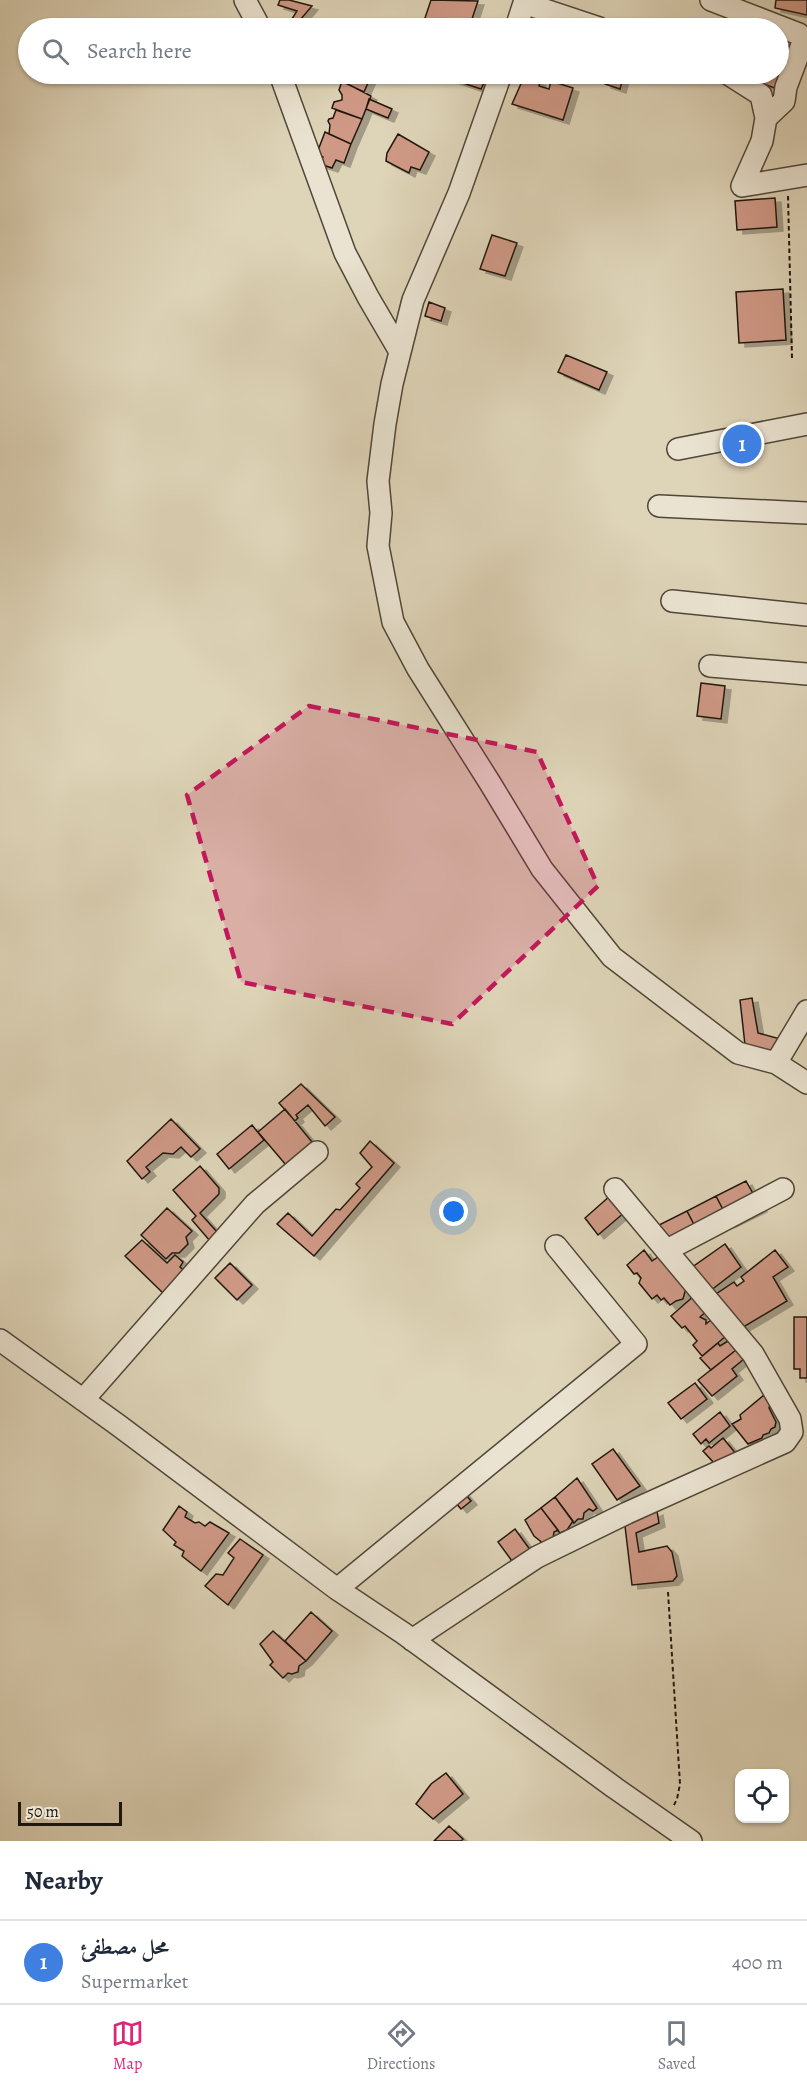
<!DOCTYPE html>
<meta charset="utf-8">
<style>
:root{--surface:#fff;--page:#f6f6f7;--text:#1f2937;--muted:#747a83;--line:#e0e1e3;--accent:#db2777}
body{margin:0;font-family:Alegreya,Amiri,serif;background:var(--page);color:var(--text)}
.controls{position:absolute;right:18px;bottom:18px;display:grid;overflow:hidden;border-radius:12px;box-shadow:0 2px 4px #0004}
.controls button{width:54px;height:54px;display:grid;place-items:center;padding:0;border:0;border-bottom:2px solid var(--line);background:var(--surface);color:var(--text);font:30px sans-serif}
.scale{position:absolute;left:18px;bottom:15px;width:104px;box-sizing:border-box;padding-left:6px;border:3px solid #21180d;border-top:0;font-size:16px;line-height:21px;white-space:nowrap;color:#21180d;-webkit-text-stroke:4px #eae3d1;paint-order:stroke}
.you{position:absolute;left:454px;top:1212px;width:21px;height:21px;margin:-15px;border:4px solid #fff;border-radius:50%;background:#1a73e8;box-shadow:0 0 0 9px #1a73e833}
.badge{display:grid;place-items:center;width:39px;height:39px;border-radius:50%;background:var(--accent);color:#fff;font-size:20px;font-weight:700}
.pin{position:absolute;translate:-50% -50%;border:3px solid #fff;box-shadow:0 2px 6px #0006}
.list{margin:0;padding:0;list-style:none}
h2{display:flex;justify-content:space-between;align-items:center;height:78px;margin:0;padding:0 24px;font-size:26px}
h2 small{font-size:20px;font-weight:400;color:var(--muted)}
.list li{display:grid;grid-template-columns:39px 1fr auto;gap:18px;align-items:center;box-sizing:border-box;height:84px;padding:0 24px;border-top:2px solid var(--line)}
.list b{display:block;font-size:22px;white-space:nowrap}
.list p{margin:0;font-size:20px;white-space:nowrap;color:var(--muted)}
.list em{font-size:20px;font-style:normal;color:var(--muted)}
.icon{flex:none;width:33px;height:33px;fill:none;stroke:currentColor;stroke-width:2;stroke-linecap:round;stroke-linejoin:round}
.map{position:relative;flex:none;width:807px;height:1841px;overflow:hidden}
.search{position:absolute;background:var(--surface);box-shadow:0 2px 4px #0004;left:18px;right:18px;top:18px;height:66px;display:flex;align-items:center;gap:15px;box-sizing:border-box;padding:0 21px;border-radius:33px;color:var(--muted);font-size:22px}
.sheet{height:162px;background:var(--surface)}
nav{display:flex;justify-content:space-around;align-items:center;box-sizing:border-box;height:84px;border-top:2px solid var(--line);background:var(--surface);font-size:16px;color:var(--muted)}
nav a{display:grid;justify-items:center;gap:3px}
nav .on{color:var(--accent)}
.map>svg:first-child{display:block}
.building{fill:#cf9986;stroke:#21180d;stroke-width:1.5;filter:url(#shadow)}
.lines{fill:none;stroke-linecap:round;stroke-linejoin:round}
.minor-casing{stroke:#504738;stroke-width:24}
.path{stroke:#21180d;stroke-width:2;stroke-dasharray:4.5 3;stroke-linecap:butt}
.minor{stroke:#eae3d1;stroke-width:21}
.marked{fill:#c2185b;fill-opacity:0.2;stroke:#c2185b;stroke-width:4.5;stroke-dasharray:12 8;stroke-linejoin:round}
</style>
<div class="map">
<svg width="807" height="1841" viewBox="0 0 807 1841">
<defs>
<filter id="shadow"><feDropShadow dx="6" dy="4" stdDeviation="0" flood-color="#0004"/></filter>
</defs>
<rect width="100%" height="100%" fill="#ded4b8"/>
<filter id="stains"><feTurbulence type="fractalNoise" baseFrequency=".00333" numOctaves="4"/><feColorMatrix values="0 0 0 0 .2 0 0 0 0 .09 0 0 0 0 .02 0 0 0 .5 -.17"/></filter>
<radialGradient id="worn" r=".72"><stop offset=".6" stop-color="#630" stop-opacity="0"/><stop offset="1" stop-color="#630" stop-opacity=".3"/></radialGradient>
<path class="building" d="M280,0H289L312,6L294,27L290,22L297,11L278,5Z
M431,0L478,1L469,28H436L423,24Z
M776,0H807V15L775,8Z
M532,13L560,23L559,28H526Z
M778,37L786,40L789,47L782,65L778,64Z
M778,66L785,68L778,89L737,75L778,74Z
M350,74H372L364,92L347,84L352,74Z
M457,74H488L481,89L454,80Z
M608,74H624L620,89L605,84Z
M524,77L540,82L539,86L549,89L551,81L573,88L563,120L512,104Z
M342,81L371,96L362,119L332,108L334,102L342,100V95L339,90Z
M369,99L392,109L388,118L366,109Z
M336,110L362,119L351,144L329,134L330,125L328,121L329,119L333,118Z
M325,132L351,144L344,163L336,160L332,168L320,164L323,157L317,153Z
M398,134L429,152L420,170L411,167L409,173L386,161L387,153Z
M775,198L777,227L737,230L735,201Z
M492,235L517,243L505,276L480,269Z
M783,289L786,340L739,343L736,292Z
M429,302L445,308L441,321L425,316Z
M566,355L607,372L599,390L558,372Z
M701,683L725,686L721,719L697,716Z
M752,998L758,1033L784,1040L783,1055L745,1045L740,1000Z
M301,1084L335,1117L325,1126L308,1105L296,1115L298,1118L295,1121L279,1103Z
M285,1109L312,1142L286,1165L258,1132Z
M171,1119L200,1149L191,1157L181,1147L173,1154L163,1153L146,1167L150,1172L142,1179L127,1161Z
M252,1125L264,1140L229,1169L217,1154Z
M370,1141L394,1163L314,1256L277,1224L288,1213L312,1236L336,1209L340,1210L360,1188L356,1184L372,1167L360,1153Z
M200,1166L219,1188V1194L200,1213L218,1233L210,1241L192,1220L196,1216L173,1190Z
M746,1181L761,1208L730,1223L716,1196Z
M611,1195L625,1212L598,1235L585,1218Z
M716,1196L730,1223L698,1232L687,1211Z
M167,1208L192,1231L186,1237L188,1244L179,1253H172L166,1259L141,1235Z
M687,1211L698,1232L659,1240L653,1228Z
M142,1240L167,1263L175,1255L183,1262L180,1267L187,1273L165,1295L125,1256Z
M725,1244L741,1267L710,1291L691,1268Z
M644,1250L652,1261L658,1257L686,1288L683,1299L676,1301L670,1305L664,1298L661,1300L657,1295L652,1299L639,1283L641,1278L637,1273L634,1274L627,1265Z
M775,1250L788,1267L773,1277L787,1301L740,1329L713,1296L734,1282L737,1286L744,1281L741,1277Z
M230,1263L252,1285L237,1300L215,1278Z
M695,1295L708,1310L700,1317L706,1320V1324L712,1319L726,1336L702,1356L693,1345L697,1341L685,1326L682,1328L671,1316Z
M794,1317H807V1378H800V1369H794Z
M728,1341L736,1350L711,1370L700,1358L718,1343L720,1346Z
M736,1350L744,1359L732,1369L737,1376L712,1396L698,1380Z
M695,1383L707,1399L681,1419L668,1403Z
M764,1395L770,1405L769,1408L776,1422L775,1427L771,1429L769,1433L763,1435L762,1438L748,1444L732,1424L741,1419L740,1415Z
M720,1412L730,1426L709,1443L706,1439L701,1444L693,1434Z
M723,1438L737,1455L715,1464L703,1451L709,1446L711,1448Z
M613,1449L640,1486L617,1500L592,1464Z
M577,1478L597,1508L593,1511L589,1509L584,1513L583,1519H578L574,1523L555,1497Z
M456,1483L471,1501L461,1509L446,1492Z
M555,1497L573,1521L567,1530L560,1533L541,1508Z
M179,1506L187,1512L185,1517L195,1523L199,1522L205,1526L210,1522L229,1533L201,1571L182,1556L184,1551L174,1545L176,1542L163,1530Z
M541,1508L558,1530L554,1532L553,1538L544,1544L534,1536L525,1520Z
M657,1511L659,1523L636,1533L639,1552L667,1546L672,1552L677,1576L673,1581L632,1585L625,1526Z
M515,1529L531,1551L512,1561L498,1542Z
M240,1539L263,1555L228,1605L205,1586L216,1574L223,1575L234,1558L228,1553Z
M311,1612L332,1631L306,1661L285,1641Z
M273,1631L306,1661L299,1666L298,1672L292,1674L288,1673L283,1678L270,1665L273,1662L260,1644Z
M446,1773L463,1794L433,1819L416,1804L431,1784Z
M449,1826L463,1839L461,1841H434Z"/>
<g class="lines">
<g class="minor-casing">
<path id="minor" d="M245,0L260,28
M711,0L799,34L803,42L786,87L784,101L766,118L762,141L742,186L807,175
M524,3L599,28
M516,28L525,0
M280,74L345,253L368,297L399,350
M501,74L459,193L413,300L392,384L385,424L378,481L381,513L378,546L393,622L418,669L490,783L542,869L612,957L738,1053L776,1063L807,1083
M728,74L761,95L766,118
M678,449L807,424
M659,506L807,513
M672,601L807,615
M710,666L807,674
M776,1063L807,1011
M667,1250L783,1189
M0,1340L118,1425L337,1589L403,1633L615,1788L691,1841
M83,1400L255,1204L317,1152
M337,1589L636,1344L556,1246
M412,1640L537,1557L627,1513L785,1442L792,1432L790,1419L753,1354L615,1189"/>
</g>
<path class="path" d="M788,196L792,359
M668,1592L680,1784L677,1799L673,1807"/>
<use href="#minor" class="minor"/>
</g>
<path class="marked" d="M309,706L537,752L598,886L452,1024L241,982L187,795Z"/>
<rect width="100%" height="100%" filter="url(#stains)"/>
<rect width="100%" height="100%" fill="url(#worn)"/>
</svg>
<div class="controls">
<button><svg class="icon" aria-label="locate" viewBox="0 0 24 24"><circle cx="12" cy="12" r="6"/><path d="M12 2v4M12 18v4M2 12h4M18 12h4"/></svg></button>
</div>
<div class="scale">50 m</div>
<div class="you"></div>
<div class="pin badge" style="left:742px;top:444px;background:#3f7fe0">1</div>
<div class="search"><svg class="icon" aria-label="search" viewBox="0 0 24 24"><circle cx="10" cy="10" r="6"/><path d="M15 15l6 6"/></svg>Search here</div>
</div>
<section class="sheet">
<h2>Nearby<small></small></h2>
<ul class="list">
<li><span class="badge" style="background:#3f7fe0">1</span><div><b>محل مصطفئ</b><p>Supermarket</p></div><em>400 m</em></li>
</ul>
</section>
<nav>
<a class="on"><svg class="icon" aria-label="map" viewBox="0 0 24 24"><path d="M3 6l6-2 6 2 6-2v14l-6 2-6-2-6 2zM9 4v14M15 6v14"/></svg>Map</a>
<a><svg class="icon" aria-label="directions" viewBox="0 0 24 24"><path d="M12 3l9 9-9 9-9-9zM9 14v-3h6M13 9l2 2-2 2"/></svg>Directions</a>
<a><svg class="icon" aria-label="saved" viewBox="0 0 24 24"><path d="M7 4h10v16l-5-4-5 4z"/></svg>Saved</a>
</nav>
